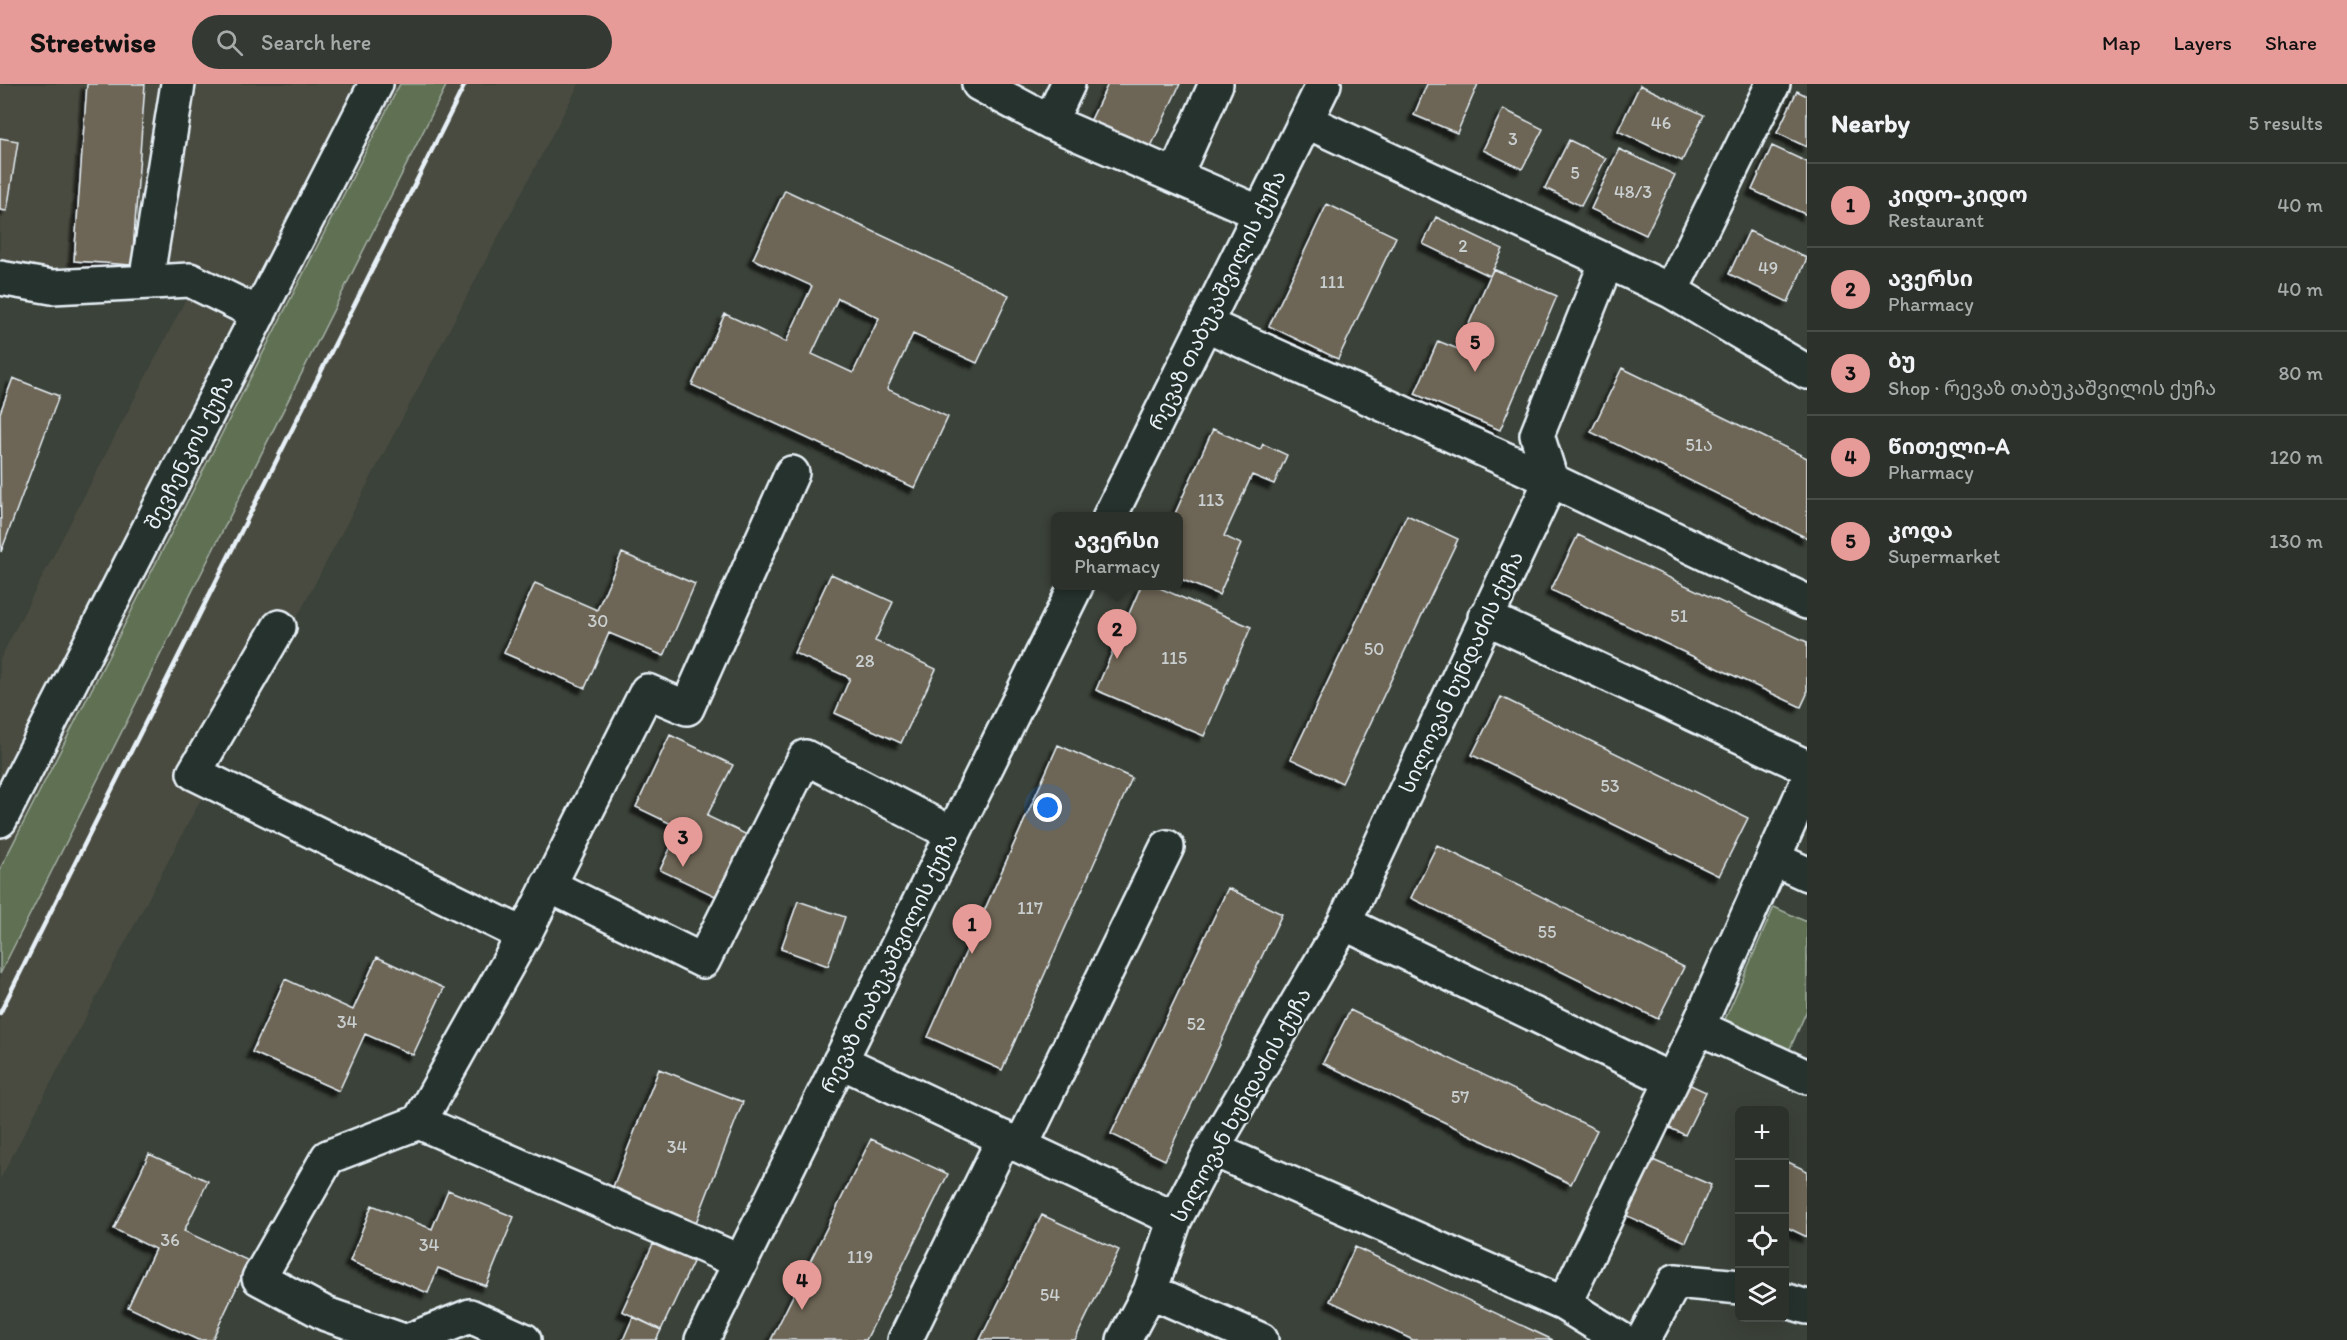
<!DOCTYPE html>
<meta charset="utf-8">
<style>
:root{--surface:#2c322b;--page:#343a33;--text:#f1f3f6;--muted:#a6aaa9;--line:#484d47;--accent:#e69b98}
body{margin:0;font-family:Itim,"Noto Sans Georgian",sans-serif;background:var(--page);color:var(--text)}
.controls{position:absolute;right:18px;bottom:18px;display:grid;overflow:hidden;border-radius:9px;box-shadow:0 6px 24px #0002}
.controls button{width:54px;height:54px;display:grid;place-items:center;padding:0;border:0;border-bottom:2px solid var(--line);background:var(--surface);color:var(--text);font:30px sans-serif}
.you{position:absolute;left:1048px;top:724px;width:21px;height:21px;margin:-15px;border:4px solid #fff;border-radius:50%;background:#1a73e8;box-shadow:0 0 0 9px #1a73e833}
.badge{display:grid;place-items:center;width:39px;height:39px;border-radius:50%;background:var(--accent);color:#111;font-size:20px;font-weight:700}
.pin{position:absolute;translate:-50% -50px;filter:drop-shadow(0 2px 3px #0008)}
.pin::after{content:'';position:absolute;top:32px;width:21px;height:18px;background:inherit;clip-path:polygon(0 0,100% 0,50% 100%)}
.popup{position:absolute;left:1051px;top:428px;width:132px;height:78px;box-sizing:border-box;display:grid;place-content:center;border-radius:9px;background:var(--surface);filter:drop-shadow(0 2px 4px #0005);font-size:20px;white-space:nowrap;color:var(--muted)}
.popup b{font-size:22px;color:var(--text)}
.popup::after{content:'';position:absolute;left:50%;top:100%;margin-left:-12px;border:12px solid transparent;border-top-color:var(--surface)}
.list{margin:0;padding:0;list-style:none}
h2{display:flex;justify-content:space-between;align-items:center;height:78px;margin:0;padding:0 24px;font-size:26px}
h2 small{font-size:20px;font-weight:400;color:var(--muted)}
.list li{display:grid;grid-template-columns:39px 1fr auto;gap:18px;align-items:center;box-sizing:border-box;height:84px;padding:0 24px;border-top:2px solid var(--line)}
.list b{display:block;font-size:22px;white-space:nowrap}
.list p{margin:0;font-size:20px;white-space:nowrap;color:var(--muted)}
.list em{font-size:20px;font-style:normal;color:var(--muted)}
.icon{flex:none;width:33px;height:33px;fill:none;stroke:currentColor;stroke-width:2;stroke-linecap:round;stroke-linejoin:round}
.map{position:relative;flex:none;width:1807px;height:1256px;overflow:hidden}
header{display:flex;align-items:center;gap:36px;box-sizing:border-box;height:84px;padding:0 30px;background:var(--accent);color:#111}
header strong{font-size:28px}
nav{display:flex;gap:33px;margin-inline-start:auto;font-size:21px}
.search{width:420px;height:54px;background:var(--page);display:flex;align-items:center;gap:15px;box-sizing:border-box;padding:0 21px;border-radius:33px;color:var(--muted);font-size:22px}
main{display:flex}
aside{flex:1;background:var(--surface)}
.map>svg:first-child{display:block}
.built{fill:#4a4c41}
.green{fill:#5f7052;stroke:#a4b0a5;stroke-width:1.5}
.building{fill:#6d6555;stroke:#e8f1f8;stroke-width:1.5;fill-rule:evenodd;filter:url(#shadow)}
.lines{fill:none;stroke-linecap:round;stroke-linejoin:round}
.minor-casing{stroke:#e8f1f8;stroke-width:38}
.major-casing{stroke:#e8f1f8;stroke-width:38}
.minor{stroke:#26332d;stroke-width:33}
.major{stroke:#26332d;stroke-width:33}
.rail{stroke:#e8f1f8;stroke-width:4.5}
.labels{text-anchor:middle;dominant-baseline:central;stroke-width:4.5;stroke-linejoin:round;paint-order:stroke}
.number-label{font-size:18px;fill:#c9cecf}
.street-label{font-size:21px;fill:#e8f1f8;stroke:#26332d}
</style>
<header>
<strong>Streetwise</strong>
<div class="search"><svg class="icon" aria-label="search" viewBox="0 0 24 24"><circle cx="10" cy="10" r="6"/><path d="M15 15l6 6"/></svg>Search here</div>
<nav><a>Map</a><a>Layers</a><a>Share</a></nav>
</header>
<main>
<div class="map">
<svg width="1807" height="1256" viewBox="0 0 1807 1256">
<defs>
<filter id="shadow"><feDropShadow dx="-5.5" dy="5.5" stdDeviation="1.5" flood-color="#0009"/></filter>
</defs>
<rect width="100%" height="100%" fill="#3b4239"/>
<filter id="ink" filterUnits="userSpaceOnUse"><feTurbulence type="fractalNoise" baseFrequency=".0167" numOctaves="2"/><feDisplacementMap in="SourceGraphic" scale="12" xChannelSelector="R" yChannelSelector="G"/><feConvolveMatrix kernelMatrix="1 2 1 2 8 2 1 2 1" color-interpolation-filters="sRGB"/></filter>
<g filter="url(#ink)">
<path class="built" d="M0,0H400L0,785V575L203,182L105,190H41L0,178Z
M447,0H579L0,1095V890Z"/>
<path class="green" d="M400,0H447L0,890V785Z
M1774,823L1807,838V926L1785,976L1720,947Z"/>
<path class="building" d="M87,0H145L132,181L74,177Z
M1108,0H1180L1148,69L1088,42Z
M1427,0H1478L1457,49L1414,31Z
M1640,1L1704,31L1682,77L1618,47Z
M1797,7L1807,12V63L1777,49Z
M1503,25L1543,45L1522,85L1483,66Z
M0,54L18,57L7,127L0,126Z
M1569,56L1606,74L1581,122L1545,104Z
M1772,62L1807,78V131L1752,106Z
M1619,65L1675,91L1646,151L1591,125Z
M785,106L1009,211L977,279L913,250L887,305L948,333L915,404L692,301L725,230L786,258L812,202L753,175ZM838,214L879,234L853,289L812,270Z
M1327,120L1396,153L1338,275L1269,242Z
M1436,133L1503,165L1490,192L1423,160Z
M1749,147L1807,174L1788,218L1729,190Z
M1493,185L1557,212L1500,346L1415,310L1438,257L1458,265Z
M1622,284L1807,374V454L1591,348Z
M13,294L59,312L1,468L0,329Z
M1213,345L1260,366L1263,360L1287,371L1274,400L1252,391L1224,452L1241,460L1219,511L1178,494V432H1174Z
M1407,431L1458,455L1342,699L1291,675Z
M1578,451L1807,558V610L1801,623L1551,506Z
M622,469L695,500L664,572L609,549L585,604L504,569L535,499L597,526Z
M831,490L893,518L875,557L936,585L901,659L835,629L850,594L794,569Z
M1141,502H1155L1251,543L1204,652L1096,606Z
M1501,613L1748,734L1719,792L1472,671Z
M670,651L733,681L707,732L758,756L728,818L660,786L680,744L636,723Z
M1058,661L1132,694L1002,986L928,953Z
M1437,761L1684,883L1658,935L1411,814Z
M1228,804L1282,830L1165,1076L1111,1050Z
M798,817L845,833L828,882L781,865Z
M377,873L444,904L413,971L365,950L339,1007L252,968L285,895L353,926Z
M1350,926L1597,1046L1571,1100L1323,979Z
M659,985L743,1018L695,1141L611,1108Z
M1682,997L1706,1008L1685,1051L1661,1040Z
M871,1055L948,1090L866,1256H771Z
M149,1070L208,1097L184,1147L249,1177L212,1256H198L128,1223L155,1165L114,1145Z
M1648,1074L1711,1101L1686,1158L1623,1130Z
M1784,1076L1807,1087V1153L1784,1142Z
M448,1106L514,1133L486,1202L438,1184L428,1209L350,1177L372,1121L432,1145Z
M1042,1131L1119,1166L1075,1256H980Z
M653,1160L693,1178L661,1246L622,1227Z
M1355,1163L1553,1256H1413L1330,1217Z
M633,1233L661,1246L656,1256H623Z"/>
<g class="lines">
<g class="minor-casing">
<path id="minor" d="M979,0L1050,38L1260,129
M1306,37L1671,207L1807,288
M1050,38L1068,0
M1175,92L1216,0
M0,194L52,203L190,196L259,230
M146,198L178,0
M1671,207L1773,0
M1205,240L1551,396L1807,518
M1485,533L1807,683
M279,543L194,689L524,851
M0,736L376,0
M1774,775L1807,790
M548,801L703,877L805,673L953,750
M1344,839L1671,996
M1698,943L1807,993
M840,977L1175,1135
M419,1038L741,1178
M1021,1062L1167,763
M1212,1065L1564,1220L1622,1256
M1150,1207L1261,1256
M1784,1216L1807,1223
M1564,1220L1698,943L1807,699
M401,1256L326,1230L259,1194L328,1073L419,1038L524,851L647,607L687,624L792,389
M410,1256L470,1232L524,1256
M905,1256L1004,1054
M1124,1256L1150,1207L1175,1135L1212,1065L1344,839L1551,396L1537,351L1607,177
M1643,1256L1675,1197L1740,1203"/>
</g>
<g class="major-casing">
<path id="major" d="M1110,432L1324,0
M702,1256L1076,502"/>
</g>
<use href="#minor" class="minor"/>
<use href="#major" class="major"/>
<path class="rail" d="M0,929L465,0"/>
</g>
</g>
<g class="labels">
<g class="number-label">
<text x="1661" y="39">46</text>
<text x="1513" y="55">3</text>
<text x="1575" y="89">5</text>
<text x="1633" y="108">48/3</text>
<text x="1463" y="162">2</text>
<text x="1768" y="184">49</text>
<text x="1332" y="198">111</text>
<text x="1699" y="361">51ა</text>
<text x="1211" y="416">113</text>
<text x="1679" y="532">51</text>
<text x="598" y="537">30</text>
<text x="1374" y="565">50</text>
<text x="1174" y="574">115</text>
<text x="865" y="577">28</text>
<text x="1610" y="702">53</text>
<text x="1030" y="824">117</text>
<text x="1547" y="848">55</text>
<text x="347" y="938">34</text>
<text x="1196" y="940">52</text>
<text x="1460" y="1013">57</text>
<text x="677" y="1063">34</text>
<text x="170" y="1156">36</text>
<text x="429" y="1161">34</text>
<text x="860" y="1173">119</text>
<text x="1050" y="1211">54</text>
</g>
<g class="street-label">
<text transform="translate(1217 216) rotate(-64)">რევაზ თაბუკაშვილის ქუჩა</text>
<text transform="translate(189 368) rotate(-63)">შევჩენკოს ქუჩა</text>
<text transform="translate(1461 588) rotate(-65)">სილოვან ხუნდაძის ქუჩა</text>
<text transform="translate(889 879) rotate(-64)">რევაზ თაბუკაშვილის ქუჩა</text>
<text transform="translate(1241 1021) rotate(-61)">სილოვან ხუნდაძის ქუჩა</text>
</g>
</g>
</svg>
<div class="controls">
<button>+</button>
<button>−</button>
<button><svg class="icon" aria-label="locate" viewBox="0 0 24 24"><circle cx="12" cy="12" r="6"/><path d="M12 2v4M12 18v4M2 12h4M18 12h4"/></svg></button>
<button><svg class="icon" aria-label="layers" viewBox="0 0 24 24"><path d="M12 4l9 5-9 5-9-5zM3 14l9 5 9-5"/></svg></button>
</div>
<div class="you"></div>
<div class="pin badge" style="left:972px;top:870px">1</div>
<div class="pin badge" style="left:1117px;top:575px">2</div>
<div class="popup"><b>ავერსი</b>Pharmacy</div>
<div class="pin badge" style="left:683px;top:783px">3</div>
<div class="pin badge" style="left:802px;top:1226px">4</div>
<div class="pin badge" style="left:1475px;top:288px">5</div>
</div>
<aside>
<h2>Nearby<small>5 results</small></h2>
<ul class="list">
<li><span class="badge">1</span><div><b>კიდო-კიდო</b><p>Restaurant</p></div><em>40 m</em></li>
<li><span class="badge">2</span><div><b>ავერსი</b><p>Pharmacy</p></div><em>40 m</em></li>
<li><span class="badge">3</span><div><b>ბუ</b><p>Shop · რევაზ თაბუკაშვილის ქუჩა</p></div><em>80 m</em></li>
<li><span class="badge">4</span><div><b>წითელი-A</b><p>Pharmacy</p></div><em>120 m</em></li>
<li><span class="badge">5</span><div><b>კოდა</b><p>Supermarket</p></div><em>130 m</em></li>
</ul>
</aside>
</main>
